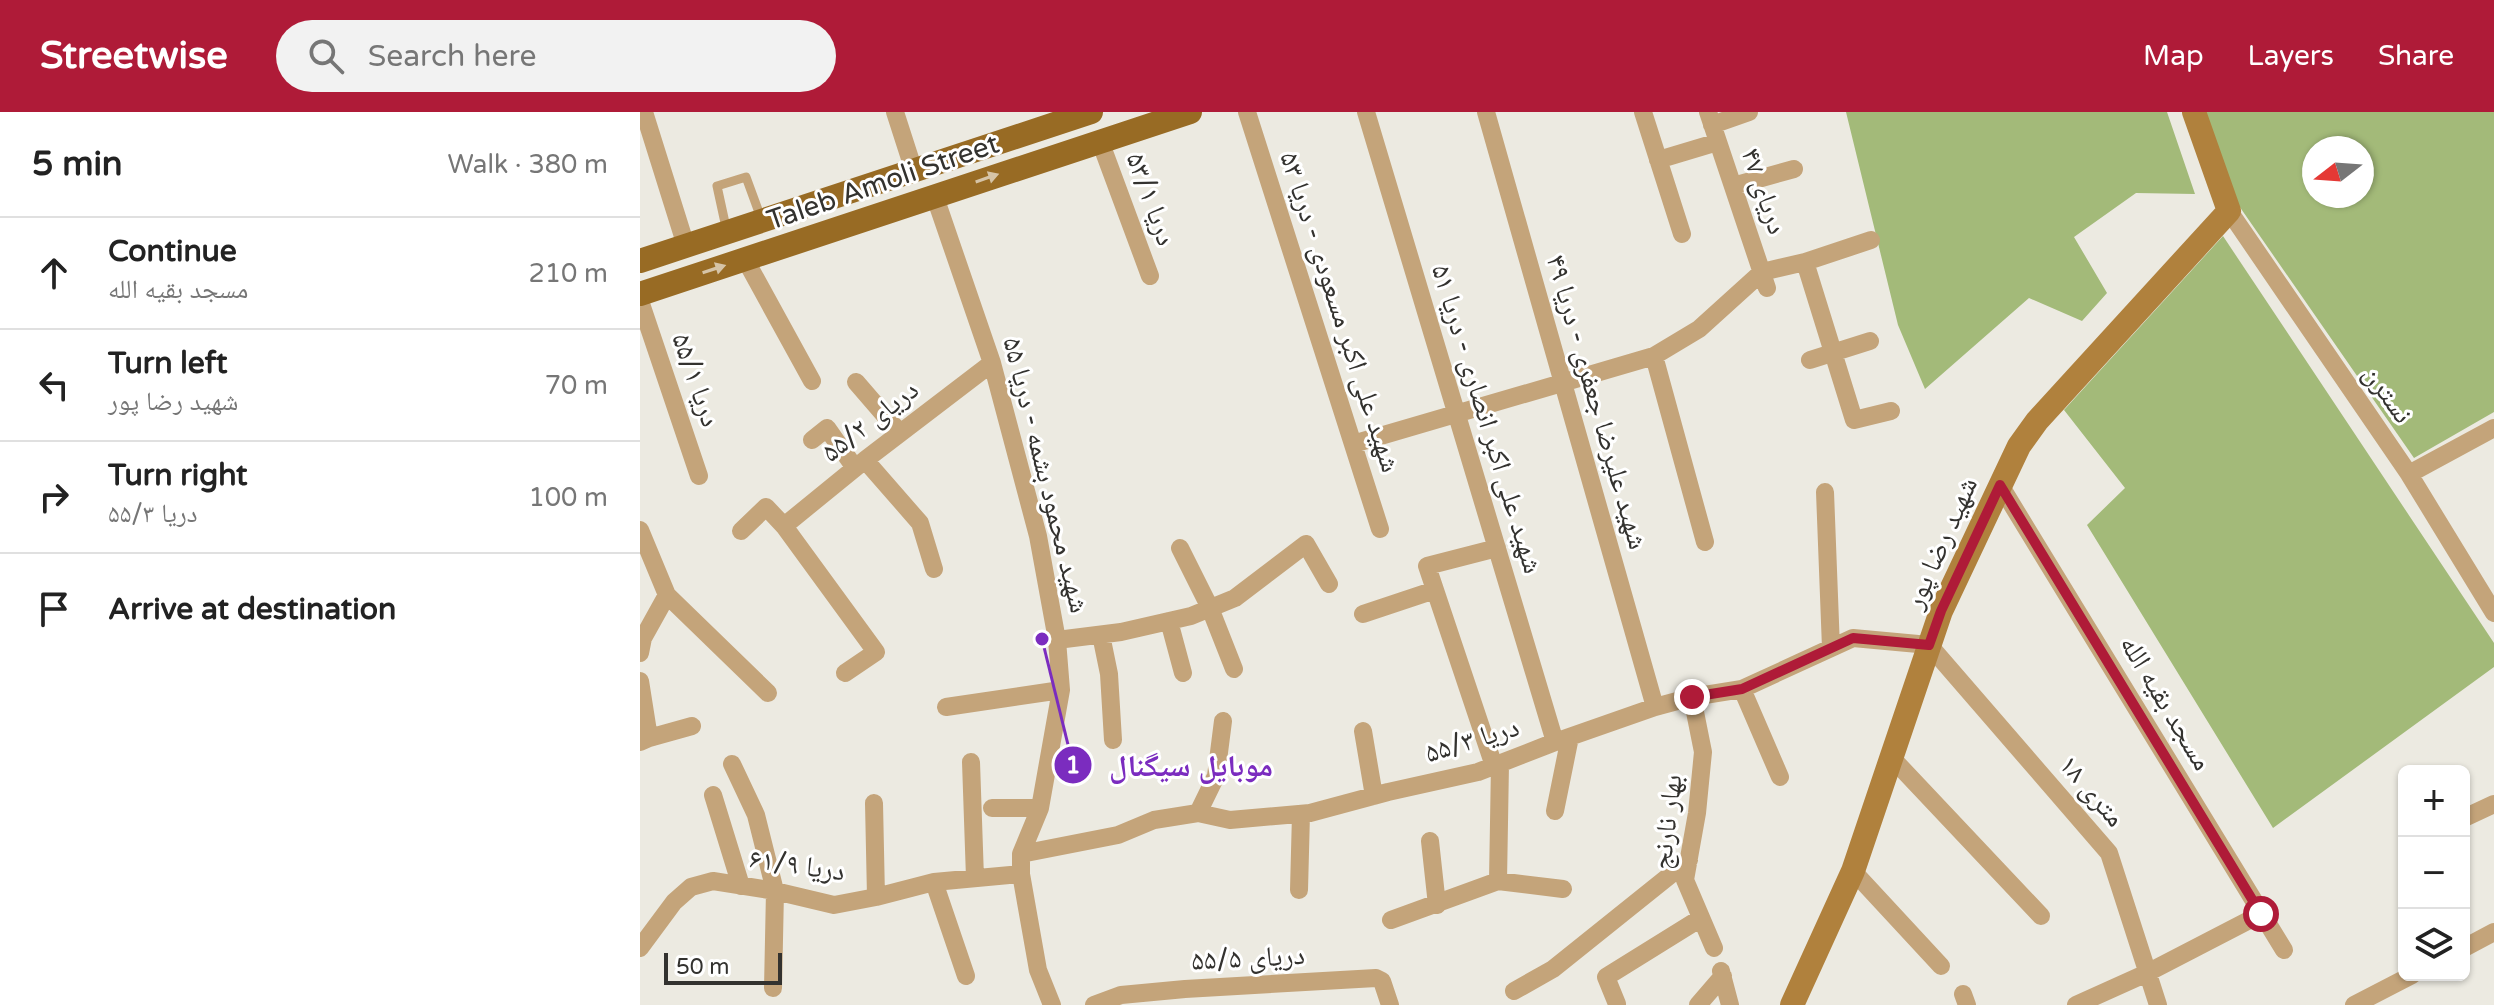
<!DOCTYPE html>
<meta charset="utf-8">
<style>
:root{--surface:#fff;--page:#f2f2f2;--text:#222;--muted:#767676;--line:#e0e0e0;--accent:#af1b38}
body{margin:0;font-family:"Varela Round","Noto Naskh Arabic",sans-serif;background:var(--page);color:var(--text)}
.controls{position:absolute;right:24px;bottom:24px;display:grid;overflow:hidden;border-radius:12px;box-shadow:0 2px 6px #0004}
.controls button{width:72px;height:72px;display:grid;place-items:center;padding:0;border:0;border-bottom:2px solid var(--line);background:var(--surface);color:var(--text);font:40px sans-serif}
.compass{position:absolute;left:1662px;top:24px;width:72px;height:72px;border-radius:50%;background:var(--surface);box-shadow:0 2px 6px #0004;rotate:253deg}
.scale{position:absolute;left:24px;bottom:20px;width:118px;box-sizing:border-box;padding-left:8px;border:4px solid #33322f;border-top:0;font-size:22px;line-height:28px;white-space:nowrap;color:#33322f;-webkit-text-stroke:6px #fff;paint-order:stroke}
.stop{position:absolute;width:24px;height:24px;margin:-18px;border:6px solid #af1b38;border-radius:50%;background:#fff}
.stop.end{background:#af1b38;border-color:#fff;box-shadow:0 2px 8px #0008}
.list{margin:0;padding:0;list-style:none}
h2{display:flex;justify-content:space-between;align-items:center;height:104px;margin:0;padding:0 32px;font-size:34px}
h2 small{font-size:26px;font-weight:400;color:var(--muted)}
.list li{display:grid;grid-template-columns:52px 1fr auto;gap:24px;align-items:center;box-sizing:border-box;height:112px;padding:0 32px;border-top:2px solid var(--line)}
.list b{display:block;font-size:30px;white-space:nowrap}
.list p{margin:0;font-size:26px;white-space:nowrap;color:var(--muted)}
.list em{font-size:26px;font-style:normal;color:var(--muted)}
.icon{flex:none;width:44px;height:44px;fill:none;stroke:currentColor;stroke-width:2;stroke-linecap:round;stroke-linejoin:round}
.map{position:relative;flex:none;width:1854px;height:893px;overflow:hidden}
header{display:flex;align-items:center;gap:48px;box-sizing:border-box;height:112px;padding:0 40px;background:var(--accent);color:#fff}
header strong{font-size:38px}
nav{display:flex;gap:44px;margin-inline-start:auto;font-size:28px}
.search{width:560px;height:72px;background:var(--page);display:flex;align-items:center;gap:20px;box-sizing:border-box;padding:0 28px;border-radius:44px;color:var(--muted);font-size:30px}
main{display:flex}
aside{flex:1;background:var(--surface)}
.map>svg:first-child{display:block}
.forest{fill:#a3ba79;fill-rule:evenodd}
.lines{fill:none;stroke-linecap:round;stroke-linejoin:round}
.lane{stroke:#c4a47a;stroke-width:9}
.street{stroke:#c4a47a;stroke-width:18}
.secondary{stroke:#b0813d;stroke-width:24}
.primary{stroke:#986b24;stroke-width:24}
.oneway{fill:#d6c4a7}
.route{stroke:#af1b38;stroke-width:10}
.labels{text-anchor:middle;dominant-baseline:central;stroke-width:6;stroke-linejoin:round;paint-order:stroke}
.street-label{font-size:28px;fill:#33322f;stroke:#fff}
.leader{fill:none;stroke:#7b2cbf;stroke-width:3}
.callout-dot{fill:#7b2cbf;stroke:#fff;stroke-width:3}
.mark-label{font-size:24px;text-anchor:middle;font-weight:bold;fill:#fff}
.callout-label{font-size:30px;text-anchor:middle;font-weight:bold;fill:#7b2cbf;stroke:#fff;stroke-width:6;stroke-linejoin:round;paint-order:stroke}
</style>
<header>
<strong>Streetwise</strong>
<div class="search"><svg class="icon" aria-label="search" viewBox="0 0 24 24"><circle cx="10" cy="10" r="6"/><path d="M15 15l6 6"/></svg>Search here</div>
<nav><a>Map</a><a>Layers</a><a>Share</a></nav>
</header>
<main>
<aside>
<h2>5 min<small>Walk · 380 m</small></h2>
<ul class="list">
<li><svg class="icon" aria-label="ahead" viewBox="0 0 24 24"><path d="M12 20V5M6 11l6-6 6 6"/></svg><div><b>Continue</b><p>مسجد بقیه الله</p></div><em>210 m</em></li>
<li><svg class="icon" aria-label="left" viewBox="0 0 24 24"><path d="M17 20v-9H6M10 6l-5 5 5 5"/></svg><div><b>Turn left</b><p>شهید رضا پور</p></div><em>70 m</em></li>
<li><svg class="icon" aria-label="right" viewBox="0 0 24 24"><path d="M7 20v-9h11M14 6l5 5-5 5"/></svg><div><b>Turn right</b><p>دریا ۵۵/۳</p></div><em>100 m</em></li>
<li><svg class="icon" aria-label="arrive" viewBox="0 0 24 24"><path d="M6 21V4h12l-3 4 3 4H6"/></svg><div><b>Arrive at destination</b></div></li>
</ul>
</aside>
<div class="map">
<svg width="1854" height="893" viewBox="0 0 1854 893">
<rect width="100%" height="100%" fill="#eceae1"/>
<path class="forest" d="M1206,0H1527L1555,82L1496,81L1434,125L1467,181L1442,209L1389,186L1285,277L1258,213Z
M1562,0H1854V300L1774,346L1588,78ZM1674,36H1722V84H1674Z
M1583,124L1854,531V555L1633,716L1447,413L1485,376L1424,298Z"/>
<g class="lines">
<path class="lane" d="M87,120L77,74L106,65L121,106"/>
<path class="street" d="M4,0L46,134
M255,0L274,59
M607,0L740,417
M726,0L915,630
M846,0L1015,595
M1003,0L1042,122
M1068,0L1127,176
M1072,13L1109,0
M460,29L510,164
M1018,48L1078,30
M1093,74L1154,57
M295,85L352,251L398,424L417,528L421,578L400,696L381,742V762L398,858L412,893
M1589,99L1769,362L1854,501
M105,147L172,269
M1165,150L1231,128
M0,189L59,364
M1014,244L1065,430
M1170,248L1230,229
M216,270L260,321
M172,328L187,316L215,356
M713,332L1014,244L1059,217L1122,160L1165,150L1214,308L1251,299
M225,348L280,411L294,457
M1769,362L1854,316
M1360,373L1644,838
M1185,380L1191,536
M144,414L225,348L352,251
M0,418L27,483L3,526L0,541
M101,419L126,395L144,414L236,540L205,561
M540,436L570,496L594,557
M27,483L128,581
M723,502L795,478
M529,509L543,561
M461,523L469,562L473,628
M417,528L481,520L551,504L595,486L666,432L689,472
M0,569L9,626L0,630
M1102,577L1140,665
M1052,585L1063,640L1057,701L1045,768L1074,836
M306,595L421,578
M723,619L734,684
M9,626L52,614
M1251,645L1401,804
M331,650L335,766
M92,652L116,703L135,779L133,876
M854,654L787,454L857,436
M73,683L101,774
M234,691L236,785
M352,696H400
M915,699L930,625
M558,701L576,664L583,609
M1824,706L1854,692
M790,729L797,793
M381,742L478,723L514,708L558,701L590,708L670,701L748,680L838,660L915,630L1015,595L1052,585L1102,577L1213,526L1289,533L1469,741L1518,893
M1213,759L1301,854
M858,769L860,652
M294,770L326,864
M659,778L661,702
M751,808L858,769L923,777
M0,836L34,790L51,775L73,769L135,779L194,793L236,785L294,770L381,762
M1824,836L1854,820
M1081,859L1090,893
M874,879L913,857L1049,748
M1323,882L1327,893
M977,892L966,865L1061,806
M454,893L481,883L545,877L736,866L742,869L750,893
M1058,893L1083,864
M1436,893L1507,861L1621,802
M1714,893L1772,863"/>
<path class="secondary" d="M1152,893L1213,759L1301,499L1379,334L1397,309L1589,99L1554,0"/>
<path class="primary" d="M0,149L451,0
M0,182L550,0"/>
</g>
<defs><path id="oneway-solid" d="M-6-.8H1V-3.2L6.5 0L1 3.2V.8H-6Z" transform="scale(2)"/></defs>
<g class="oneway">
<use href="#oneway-solid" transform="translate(347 66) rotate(-19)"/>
<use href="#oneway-solid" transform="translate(74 157) rotate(-18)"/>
</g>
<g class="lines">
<path class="route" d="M1052,585L1102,577L1213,526L1289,533L1301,499L1360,373L1621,802"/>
</g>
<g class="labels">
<g class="street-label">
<text transform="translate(243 70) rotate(-19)">Taleb Amoli Street</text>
<text transform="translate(1124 79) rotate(71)">دریای ۴۷</text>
<text transform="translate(511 87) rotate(70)">دریا ۵۳/۱</text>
<text transform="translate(700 200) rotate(72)">شهید علی اکبر مسعودی - دریا ۵۳</text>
<text transform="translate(56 268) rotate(71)">دریا ۵۵/۱</text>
<text transform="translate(1748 282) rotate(55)">نسترن</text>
<text transform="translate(957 290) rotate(74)">شهید علیرضا جعفری - دریا ۴۹</text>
<text transform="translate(847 307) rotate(73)">شهید علی اکبر انصاری - دریا ۵۱</text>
<text transform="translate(230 309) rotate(-38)">دریای ۵۵/۲</text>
<text transform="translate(406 363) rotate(76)">شهید محمود بشمه - دریا ۵۵</text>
<text transform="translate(1301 431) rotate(-66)">شهید رضا پور</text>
<text transform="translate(1526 591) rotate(59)">مسجد بقیه الله</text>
<text transform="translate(832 628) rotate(-17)">دریا ۵۵/۳</text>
<text transform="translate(1452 679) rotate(49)">۱۸ متری</text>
<text transform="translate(1027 710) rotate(-83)">بهار نارنج</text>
<text transform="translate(157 753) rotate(8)">دریا ۶۱/۹</text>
<text transform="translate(608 846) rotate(-3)">دریای ۵۵/۵</text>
</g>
</g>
<path class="leader" d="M402 527L433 653"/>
<g class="callout-dot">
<circle cx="402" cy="527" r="8"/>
<circle cx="433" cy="653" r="20"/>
</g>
<g class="mark-label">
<text x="433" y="661">1</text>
</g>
<g class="callout-label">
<text x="551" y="664">موبایل سیگنال</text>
</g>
</svg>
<div class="controls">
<button>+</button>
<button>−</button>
<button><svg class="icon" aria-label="layers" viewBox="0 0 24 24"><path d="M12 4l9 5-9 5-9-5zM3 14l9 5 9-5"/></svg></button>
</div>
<svg class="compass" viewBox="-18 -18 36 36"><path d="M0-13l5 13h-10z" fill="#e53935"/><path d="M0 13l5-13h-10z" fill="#767676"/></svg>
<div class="scale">50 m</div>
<div class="stop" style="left:1621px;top:802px"></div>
<div class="stop end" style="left:1052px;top:585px"></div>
</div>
</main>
